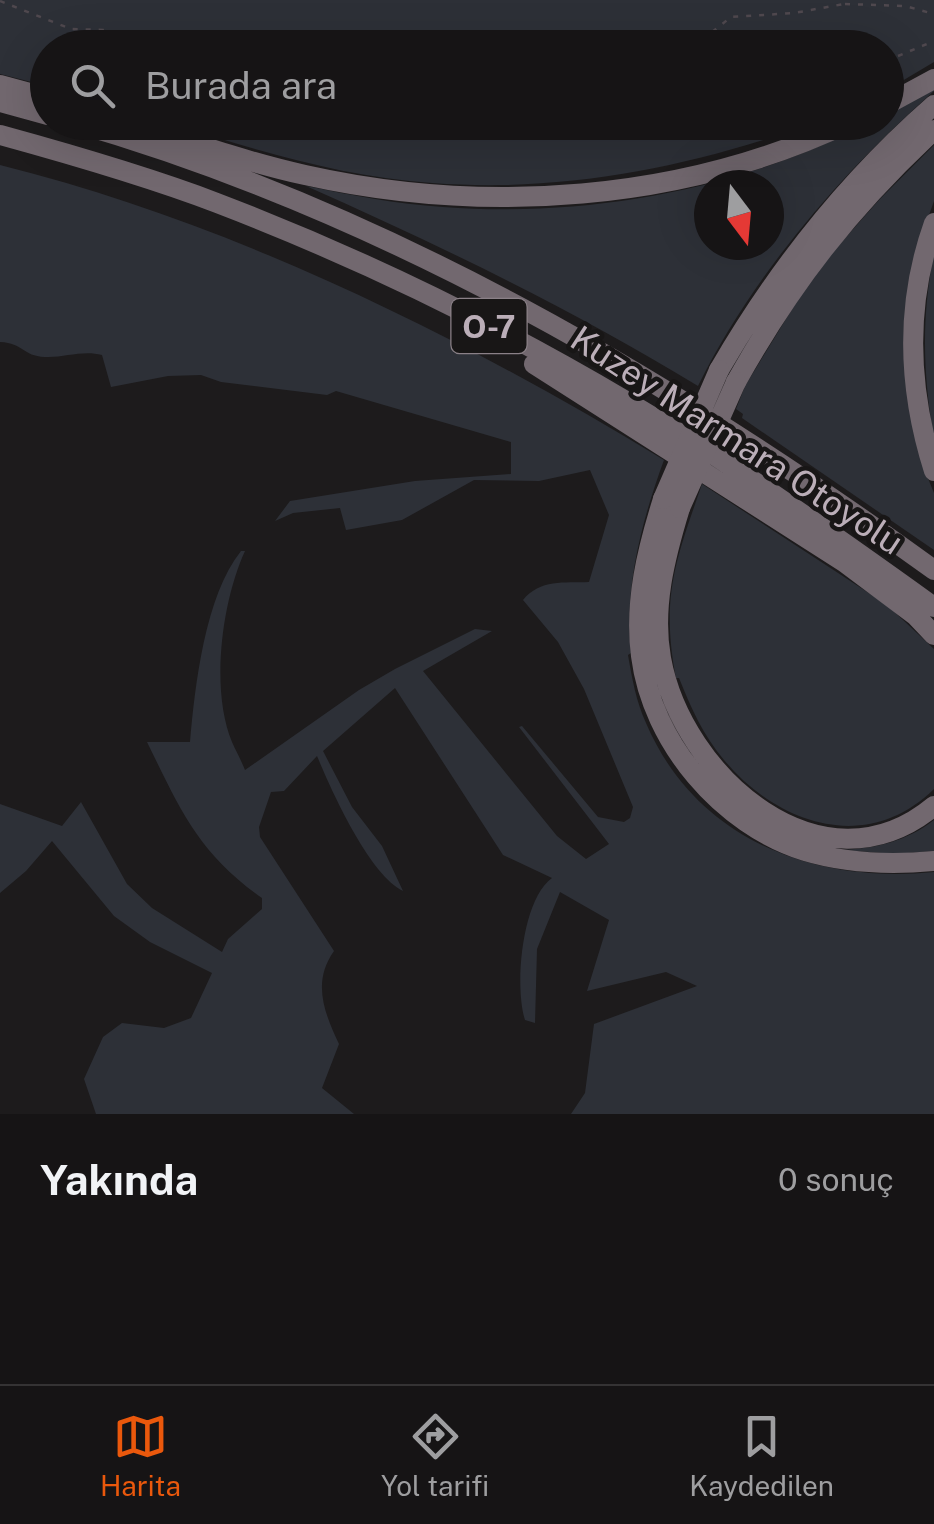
<!DOCTYPE html>
<html lang="tr">
<meta charset="utf-8">
<style>
:root{--surface:#161415;--page:#1f1d1e;--text:#f1f3f6;--muted:#9e9ea0;--line:#353334;--accent:#ea580c}
body{margin:0;font-family:"Public Sans",sans-serif;background:var(--page);color:var(--text)}
.compass{position:absolute;left:694px;top:170px;width:90px;height:90px;border-radius:50%;background:var(--surface);box-shadow:0 10px 40px #0002;rotate:164deg}
.list{margin:0;padding:0;list-style:none}
h2{display:flex;justify-content:space-between;align-items:center;height:130px;margin:0;padding:0 40px;font-size:42px}
h2 small{font-size:32px;font-weight:400;color:var(--muted)}
.icon{flex:none;width:55px;height:55px;fill:none;stroke:currentColor;stroke-width:2;stroke-linecap:round;stroke-linejoin:round}
.map{position:relative;flex:none;width:934px;height:1114px;overflow:hidden}
.search{position:absolute;background:var(--surface);box-shadow:0 10px 40px #0002;left:30px;right:30px;top:30px;height:110px;display:flex;align-items:center;gap:25px;box-sizing:border-box;padding:0 35px;border-radius:55px;color:var(--muted);font-size:38px}
.sheet{height:270px;background:var(--surface)}
nav{display:flex;justify-content:space-around;align-items:center;box-sizing:border-box;height:140px;border-top:2px solid var(--line);background:var(--surface);font-size:28px;color:var(--muted)}
nav a{display:grid;justify-items:center;gap:5px}
nav .on{color:var(--accent)}
.map>svg:first-child{display:block}
.green{fill:#2d3037;fill-rule:evenodd}
.lines{fill:none;stroke-linecap:round;stroke-linejoin:round}
.path{stroke:#4f484e;stroke-width:2.5;stroke-dasharray:5 8;stroke-linecap:butt}
.motorway{stroke:#72686f;stroke-width:20}
.motorway-bridge{stroke:#72686f;stroke-width:20}
.labels{text-anchor:middle;dominant-baseline:central;stroke-width:9;stroke-linejoin:round;paint-order:stroke}
.shield{fill:#181616;stroke:#8a8087;stroke-width:2.5}
.shield-label{font-size:32px;font-weight:bold;fill:#bbaeb8}
.street-label{font-size:35px;fill:#bbaeb8;stroke:#181616}
</style>
<div class="map">
<svg width="934" height="1114" viewBox="0 0 934 1114">
<rect width="100%" height="100%" fill="#1d1b1c"/>
<path class="green" d="M0,0H934V62L887,90L886,48H48L47,86L0,74Z
M934,87V91C840,174 752,276 698,386C572,309 441,246 306,186C351,195 396,204 443,207C585,218 741,190 868,123L886,122L887,112ZM709,185H769V245H709Z
M171,123H814C691,167 564,193 432,183C343,177 254,150 171,123Z
M934,145V201L918,246L925,471L934,493V550L742,418L743,414L736,409L745,386L814,273L879,200Z
M0,165C233,223 460,336 664,460C642,520 624,587 631,653L628,655C632,678 636,701 646,723C696,840 814,884 934,872V1114H571L585,1093L594,1024L697,986L666,972L587,991L609,920L560,892L537,949L535,1023L525,1020C514,986 522,899 552,878L503,855L395,688L323,751L352,807L382,846L403,891C369,874 332,792 317,756L284,791L271,792L259,827L260,837L334,951C312,982 324,1012 339,1044L322,1088L354,1114H96L84,1079L103,1037L122,1023L164,1028L191,1018L212,973L150,942L114,916L52,841L26,871L0,893V804L62,826L81,802L127,884L152,908L222,952L228,939L262,909V898C198,853 180,809 147,742H190C195,685 205,596 241,551H245C222,601 210,689 232,742C236,751 241,760 245,770L359,690L395,669L475,629L492,631L423,671L557,836L586,859L609,844L519,727L522,726L598,817L624,822L630,818L633,807L584,689L558,642L523,600C540,579 564,583 589,582L609,515L590,470L539,481L474,480L402,520L346,530L340,508L293,513L275,521L290,501L415,481L511,474V442L336,391L327,395L221,382L201,375L168,376L111,387L102,355C82,350 64,358 45,357C22,356 24,343 0,342Z
M934,252V441C923,371 921,322 934,252Z
M702,484L887,605L934,649V789C868,854 779,826 724,760C703,735 691,708 679,678H676C660,596 677,557 702,484Z
M934,820V851L895,854L843,850C877,848 907,841 934,820Z"/>
<g class="lines">
<path class="path" d="M0,1L71,29L103,30L130,39L189,48
M845,4L905,6L934,14
M692,48L731,17L794,13L844,4V0
M886,61L934,41
M448,122L623,130L654,125
M655,122L654,125L669,122"/>
<path class="motorway" d="M0,85L48,98
M0,102L48,115
M886,105L934,79
M73,122C386,212 672,380 934,570
M130,122C187,141 246,162 305,175C484,215 683,202 850,122
M0,135C73,155 146,176 217,203C358,257 496,324 626,401C732,463 834,535 934,607
M934,223C905,304 908,389 934,471
M534,364L844,562L916,616L934,635
M719,370C777,270 846,182 934,105
M736,382C792,282 850,208 934,130
M663,499C647,550 634,602 641,656C652,743 722,825 805,851C848,864 890,865 934,861
M680,508C665,557 652,608 661,658C682,776 822,899 934,806"/>
<path class="motorway-bridge" d="M663,499L719,370
M680,508L736,382"/>
</g>
<g class="labels">
<rect class="shield" x="451.5" y="299" width="75" height="54" rx="8"/>
<g class="shield-label">
<text x="489" y="326">O-7</text>
</g>
<g class="street-label">
<text transform="translate(737 440) rotate(33)">Kuzey Marmara Otoyolu</text>
</g>
</g>
</svg>
<svg class="compass" viewBox="-18 -18 36 36"><path d="M0-13l5 13h-10z" fill="#e53935"/><path d="M0 13l5-13h-10z" fill="#9e9ea0"/></svg>
<div class="search"><svg class="icon" aria-label="search" viewBox="0 0 24 24"><circle cx="10" cy="10" r="6"/><path d="M15 15l6 6"/></svg>Burada ara</div>
</div>
<section class="sheet">
<h2>Yakında<small>0 sonuç</small></h2>
<ul class="list">
</ul>
</section>
<nav>
<a class="on"><svg class="icon" aria-label="map" viewBox="0 0 24 24"><path d="M3 6l6-2 6 2 6-2v14l-6 2-6-2-6 2zM9 4v14M15 6v14"/></svg>Harita</a>
<a><svg class="icon" aria-label="directions" viewBox="0 0 24 24"><path d="M12 3l9 9-9 9-9-9zM9 14v-3h6M13 9l2 2-2 2"/></svg>Yol tarifi</a>
<a><svg class="icon" aria-label="saved" viewBox="0 0 24 24"><path d="M7 4h10v16l-5-4-5 4z"/></svg>Kaydedilen</a>
</nav>
